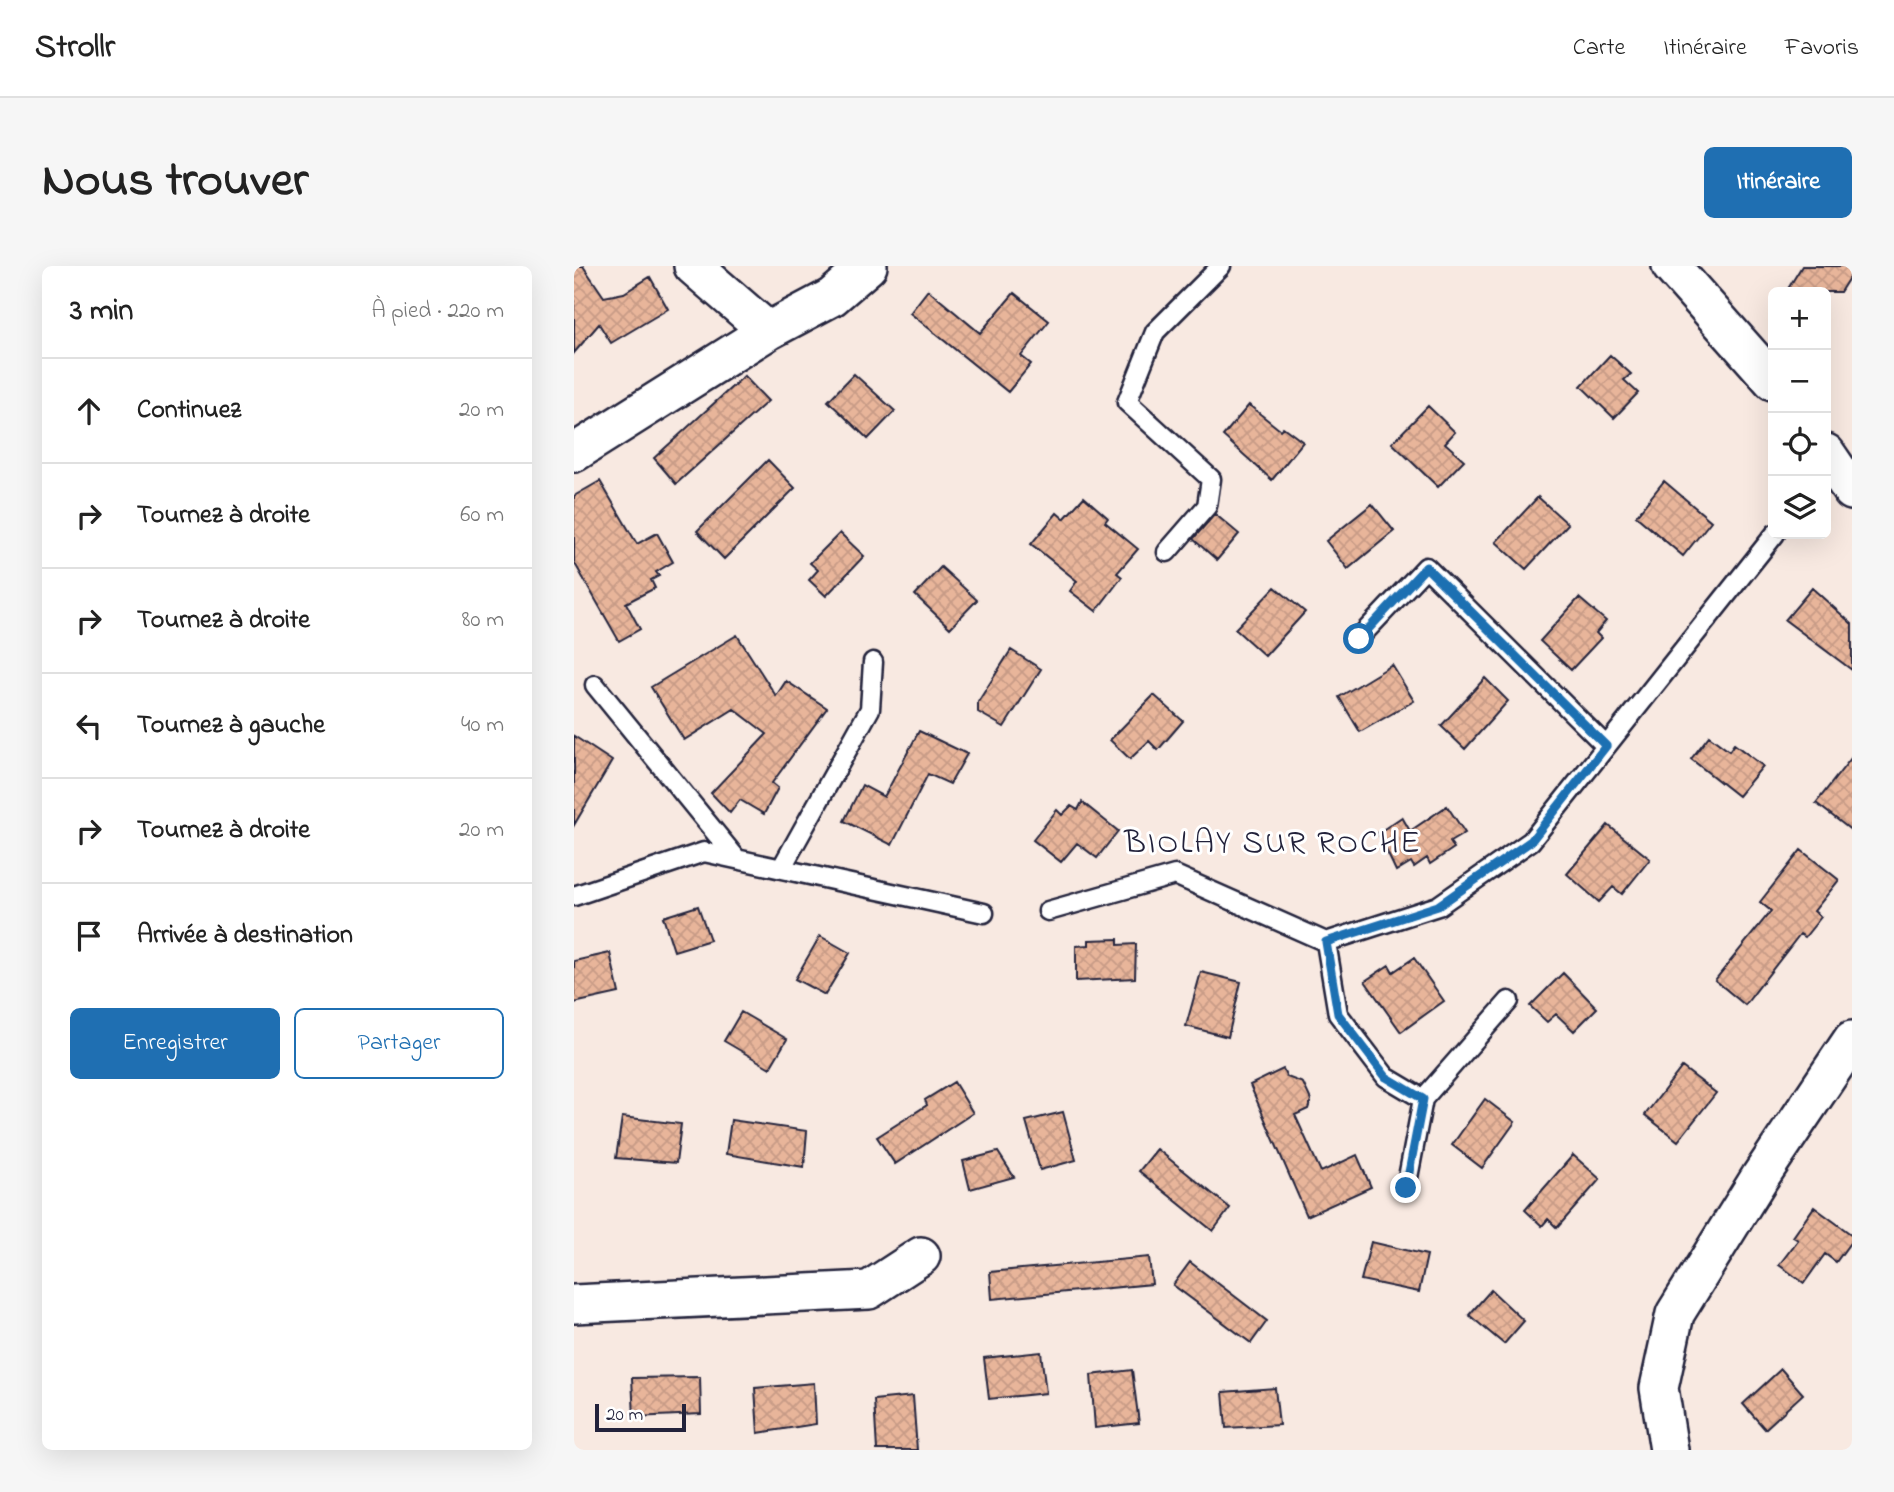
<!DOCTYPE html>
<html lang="fr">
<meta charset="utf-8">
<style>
:root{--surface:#fff;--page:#f6f6f6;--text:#222;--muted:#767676;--line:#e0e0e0;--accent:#1f6fb2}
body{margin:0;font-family:"Indie Flower",sans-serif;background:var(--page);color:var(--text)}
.controls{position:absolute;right:21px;top:21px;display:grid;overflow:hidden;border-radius:10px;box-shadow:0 7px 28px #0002}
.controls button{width:63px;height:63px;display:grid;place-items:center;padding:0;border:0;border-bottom:2px solid var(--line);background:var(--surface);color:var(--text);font:35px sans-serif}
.scale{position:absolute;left:21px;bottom:18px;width:91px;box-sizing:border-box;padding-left:7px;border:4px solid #22223b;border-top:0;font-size:19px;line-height:24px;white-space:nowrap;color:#22223b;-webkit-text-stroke:5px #fff;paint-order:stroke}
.stop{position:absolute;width:21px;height:21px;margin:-16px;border:5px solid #1f6fb2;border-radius:50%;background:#fff}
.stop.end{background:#1f6fb2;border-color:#fff;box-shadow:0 2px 7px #0008}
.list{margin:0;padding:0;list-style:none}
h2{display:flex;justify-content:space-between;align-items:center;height:91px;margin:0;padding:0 28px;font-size:30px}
h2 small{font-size:23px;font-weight:400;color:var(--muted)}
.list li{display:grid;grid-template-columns:46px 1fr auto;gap:21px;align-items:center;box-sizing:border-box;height:105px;padding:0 28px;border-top:2px solid var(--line)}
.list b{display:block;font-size:26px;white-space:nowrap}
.list em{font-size:23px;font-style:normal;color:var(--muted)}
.actions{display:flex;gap:14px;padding:21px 28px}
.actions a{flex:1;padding:16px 0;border:2px solid var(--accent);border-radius:10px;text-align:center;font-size:24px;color:var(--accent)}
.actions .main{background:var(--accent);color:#fff}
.icon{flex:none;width:38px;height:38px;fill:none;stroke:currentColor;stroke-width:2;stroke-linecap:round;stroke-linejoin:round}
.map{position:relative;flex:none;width:1278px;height:1184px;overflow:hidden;border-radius:10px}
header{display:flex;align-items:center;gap:42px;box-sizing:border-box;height:98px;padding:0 35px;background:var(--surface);border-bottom:2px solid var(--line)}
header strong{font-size:33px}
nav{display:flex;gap:38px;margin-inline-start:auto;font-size:24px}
.intro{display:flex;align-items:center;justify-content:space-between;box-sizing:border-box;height:168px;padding:0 42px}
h1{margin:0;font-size:49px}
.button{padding:18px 32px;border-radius:10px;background:var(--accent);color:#fff;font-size:24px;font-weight:700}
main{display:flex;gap:42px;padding:0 42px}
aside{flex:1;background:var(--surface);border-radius:10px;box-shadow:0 7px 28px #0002}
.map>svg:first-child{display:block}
.building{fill:url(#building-cross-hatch);stroke:#22223b;stroke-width:2}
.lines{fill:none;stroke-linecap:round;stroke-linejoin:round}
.service-casing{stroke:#22223b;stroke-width:23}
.minor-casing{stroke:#22223b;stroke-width:42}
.service{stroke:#fff;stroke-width:18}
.minor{stroke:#fff;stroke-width:37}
.route{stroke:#1f6fb2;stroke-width:9}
.labels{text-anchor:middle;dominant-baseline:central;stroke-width:6;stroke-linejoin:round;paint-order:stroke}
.neighbourhood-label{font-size:32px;letter-spacing:2px;fill:#22223b;stroke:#fff}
</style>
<header>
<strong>Strollr</strong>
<nav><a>Carte</a><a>Itinéraire</a><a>Favoris</a></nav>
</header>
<div class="intro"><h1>Nous trouver</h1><a class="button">Itinéraire</a></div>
<main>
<aside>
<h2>3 min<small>À pied · 220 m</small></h2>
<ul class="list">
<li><svg class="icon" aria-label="ahead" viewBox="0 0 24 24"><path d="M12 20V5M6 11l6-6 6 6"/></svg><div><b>Continuez</b></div><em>20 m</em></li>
<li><svg class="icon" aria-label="right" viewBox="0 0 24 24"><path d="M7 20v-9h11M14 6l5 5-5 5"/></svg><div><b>Tournez à droite</b></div><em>60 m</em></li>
<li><svg class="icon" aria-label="right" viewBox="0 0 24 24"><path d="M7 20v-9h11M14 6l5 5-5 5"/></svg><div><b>Tournez à droite</b></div><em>80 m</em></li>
<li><svg class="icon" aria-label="left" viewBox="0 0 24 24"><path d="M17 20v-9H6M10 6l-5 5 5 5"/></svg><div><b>Tournez à gauche</b></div><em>40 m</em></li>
<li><svg class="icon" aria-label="right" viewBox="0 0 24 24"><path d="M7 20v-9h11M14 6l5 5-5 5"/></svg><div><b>Tournez à droite</b></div><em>20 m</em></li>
<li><svg class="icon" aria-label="arrive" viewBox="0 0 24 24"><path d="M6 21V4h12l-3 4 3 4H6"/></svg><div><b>Arrivée à destination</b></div></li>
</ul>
<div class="actions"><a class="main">Enregistrer</a><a>Partager</a></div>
</aside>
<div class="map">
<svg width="1278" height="1184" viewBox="0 0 1278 1184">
<defs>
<pattern id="building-cross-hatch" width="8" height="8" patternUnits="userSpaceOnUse" patternTransform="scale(1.75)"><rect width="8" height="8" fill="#e8b59a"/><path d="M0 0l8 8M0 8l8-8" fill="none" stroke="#c79b86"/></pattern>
</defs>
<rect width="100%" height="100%" fill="#f8e9e1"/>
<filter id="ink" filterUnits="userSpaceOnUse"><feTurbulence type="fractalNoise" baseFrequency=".0143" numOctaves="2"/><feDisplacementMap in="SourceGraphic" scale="14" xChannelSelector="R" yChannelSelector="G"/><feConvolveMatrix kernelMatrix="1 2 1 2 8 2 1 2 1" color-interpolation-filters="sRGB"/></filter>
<g filter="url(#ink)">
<path class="building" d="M0,0H9L30,31L50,27L76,11L94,43L37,77L25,58L0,87Z
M1228,0H1278V7L1266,26H1212Z
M354,24L406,67L440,27L475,55L447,90L457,98L434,126L336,47Z
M1036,89L1057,108L1050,114L1064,127L1040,152L1007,120Z
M280,108L321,145L294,173L254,135Z
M170,110L194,135L102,218L80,192Z
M675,139L706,164L709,161L729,176L698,214L649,170Z
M854,140L881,166L871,177L890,194L864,221L818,177Z
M194,194L221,222L150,293L123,265Z
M26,215L63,278L83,267L99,296L82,306L85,310L77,314L81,322L52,337L66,363L45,375L0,296V230Z
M1090,215L1137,255L1109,290L1062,250Z
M510,231L534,252L531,256L564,283L543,307L548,311L522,345L496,325L503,315L457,278L483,247L490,253Z
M964,231L994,258L952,303L922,276Z
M798,238L820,265L774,303L752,275Z
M641,248L665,268L643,294L619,273Z
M266,267L290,290L252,330L235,314L244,304L236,297Z
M367,301L403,334L376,362L341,329Z
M701,321L731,346L691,390L661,363Z
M1238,322L1278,358V404L1211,354Z
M1005,332L1032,355L1022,367L1027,372L997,404L966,375Z
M163,369L202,430L212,415L253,442L198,517L204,522L190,548L166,534L156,547L137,527L193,468L160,443L110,474L77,421Z
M437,384L467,403L430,461L404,446V436Z
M818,399L840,435L786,466L765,431Z
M911,412L934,435L891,483L867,460Z
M580,429L609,455L584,484L575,475L556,493L536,474Z
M345,465L393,488L376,518L354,508L318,579L270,555L288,519L310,531Z
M0,470L38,495L0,559Z
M1135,470L1155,485L1160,478L1189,500L1164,530L1117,493Z
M1278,491V565L1242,537Z
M508,536L544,565L523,592L503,577L487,596L459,574L483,544L488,549L497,540L504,544Z
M873,540L891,567L876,576L880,582L856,598L853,592L840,601L837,596L822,605L804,567L828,551L836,565Z
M1034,559L1076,593L1048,628L1039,621L1025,636L993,608Z
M1227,584L1265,614L1240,645L1247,651L1231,671L1226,668L1171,739L1141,714L1197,645L1186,636Z
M124,640L136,674L100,685L89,651Z
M246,670L276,687L251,729L221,713Z
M544,673V679L562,678L561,712L502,715V680L515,679V674Z
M36,687L45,727L0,737V695Z
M840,692L870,735L827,766L791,715L815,699L819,706Z
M627,706L667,716L654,771L612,760Z
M989,707L1023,742L1000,765L982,748L973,756L956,740Z
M167,746L213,773L196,802L150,775Z
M1108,801L1142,827L1104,875L1071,849Z
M709,803L713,811L729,817L737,834L734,843L721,849L747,906L783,889L797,921L733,950L676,819Z
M380,816L399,847L321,898L303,871L353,839L351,834Z
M911,833L941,856L908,902L878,879Z
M489,846L502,894L466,904L452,855Z
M48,851L107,858L102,897L42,892Z
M157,854L233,865L230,901L152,888Z
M583,883L656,942L639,965L565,905Z
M424,886L440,911L396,923L389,895Z
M999,889L1026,913L983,962L974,953L968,960L951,944Z
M1240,941L1278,969V974L1262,996L1251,988L1230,1017L1205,999L1224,974L1219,971Z
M797,976L853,989L845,1026L787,1014Z
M575,991L578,1018L418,1033L416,1006Z
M616,996L693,1055L677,1077L599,1019Z
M917,1024L950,1055L930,1078L895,1049Z
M467,1086L472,1127L415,1133L410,1092Z
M1207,1103L1229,1128L1191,1163L1169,1138Z
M558,1104L565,1157L521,1162L517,1109Z
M126,1111L127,1148L60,1151L58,1112Z
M240,1117L242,1158L184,1167L181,1122Z
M701,1122L705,1159L652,1162L649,1126Z
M339,1130L343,1184H303L300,1134Z"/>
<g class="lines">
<g class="service-casing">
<path id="service" d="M593,286L633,240L637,213L553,136L581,66L647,0
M784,373L852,301L1032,480
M21,419L162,592
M208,601L296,443L299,396
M0,630L130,586L410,647
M474,645L601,609L752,676L864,640L957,575L1201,268
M752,676L764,748L812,811L849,833L832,922
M849,833L935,735"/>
</g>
<g class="minor-casing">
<path id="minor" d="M119,0L194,65
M1097,0L1199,115
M0,187L194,65L258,31L294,0
M1252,187L1278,225
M0,1038L295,1024L347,990
M1095,1184L1085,1122L1101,1048L1186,911L1278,774"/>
</g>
<use href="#service" class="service"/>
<use href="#minor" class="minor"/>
</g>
</g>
<g class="lines" filter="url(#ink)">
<path class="route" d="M785,373L852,301L1032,480L957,575L864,640L752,676L764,748L812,811L849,833L832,922"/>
</g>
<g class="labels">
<g class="neighbourhood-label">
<text x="699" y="578">BIOLAY SUR ROCHE</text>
</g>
</g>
</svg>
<div class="controls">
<button>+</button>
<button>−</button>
<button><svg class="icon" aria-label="locate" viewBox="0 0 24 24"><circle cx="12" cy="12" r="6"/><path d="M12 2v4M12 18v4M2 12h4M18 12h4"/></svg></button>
<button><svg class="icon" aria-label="layers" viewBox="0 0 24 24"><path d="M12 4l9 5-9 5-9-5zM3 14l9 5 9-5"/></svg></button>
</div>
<div class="scale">20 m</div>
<div class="stop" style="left:785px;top:373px"></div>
<div class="stop end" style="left:832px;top:922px"></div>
</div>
</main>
